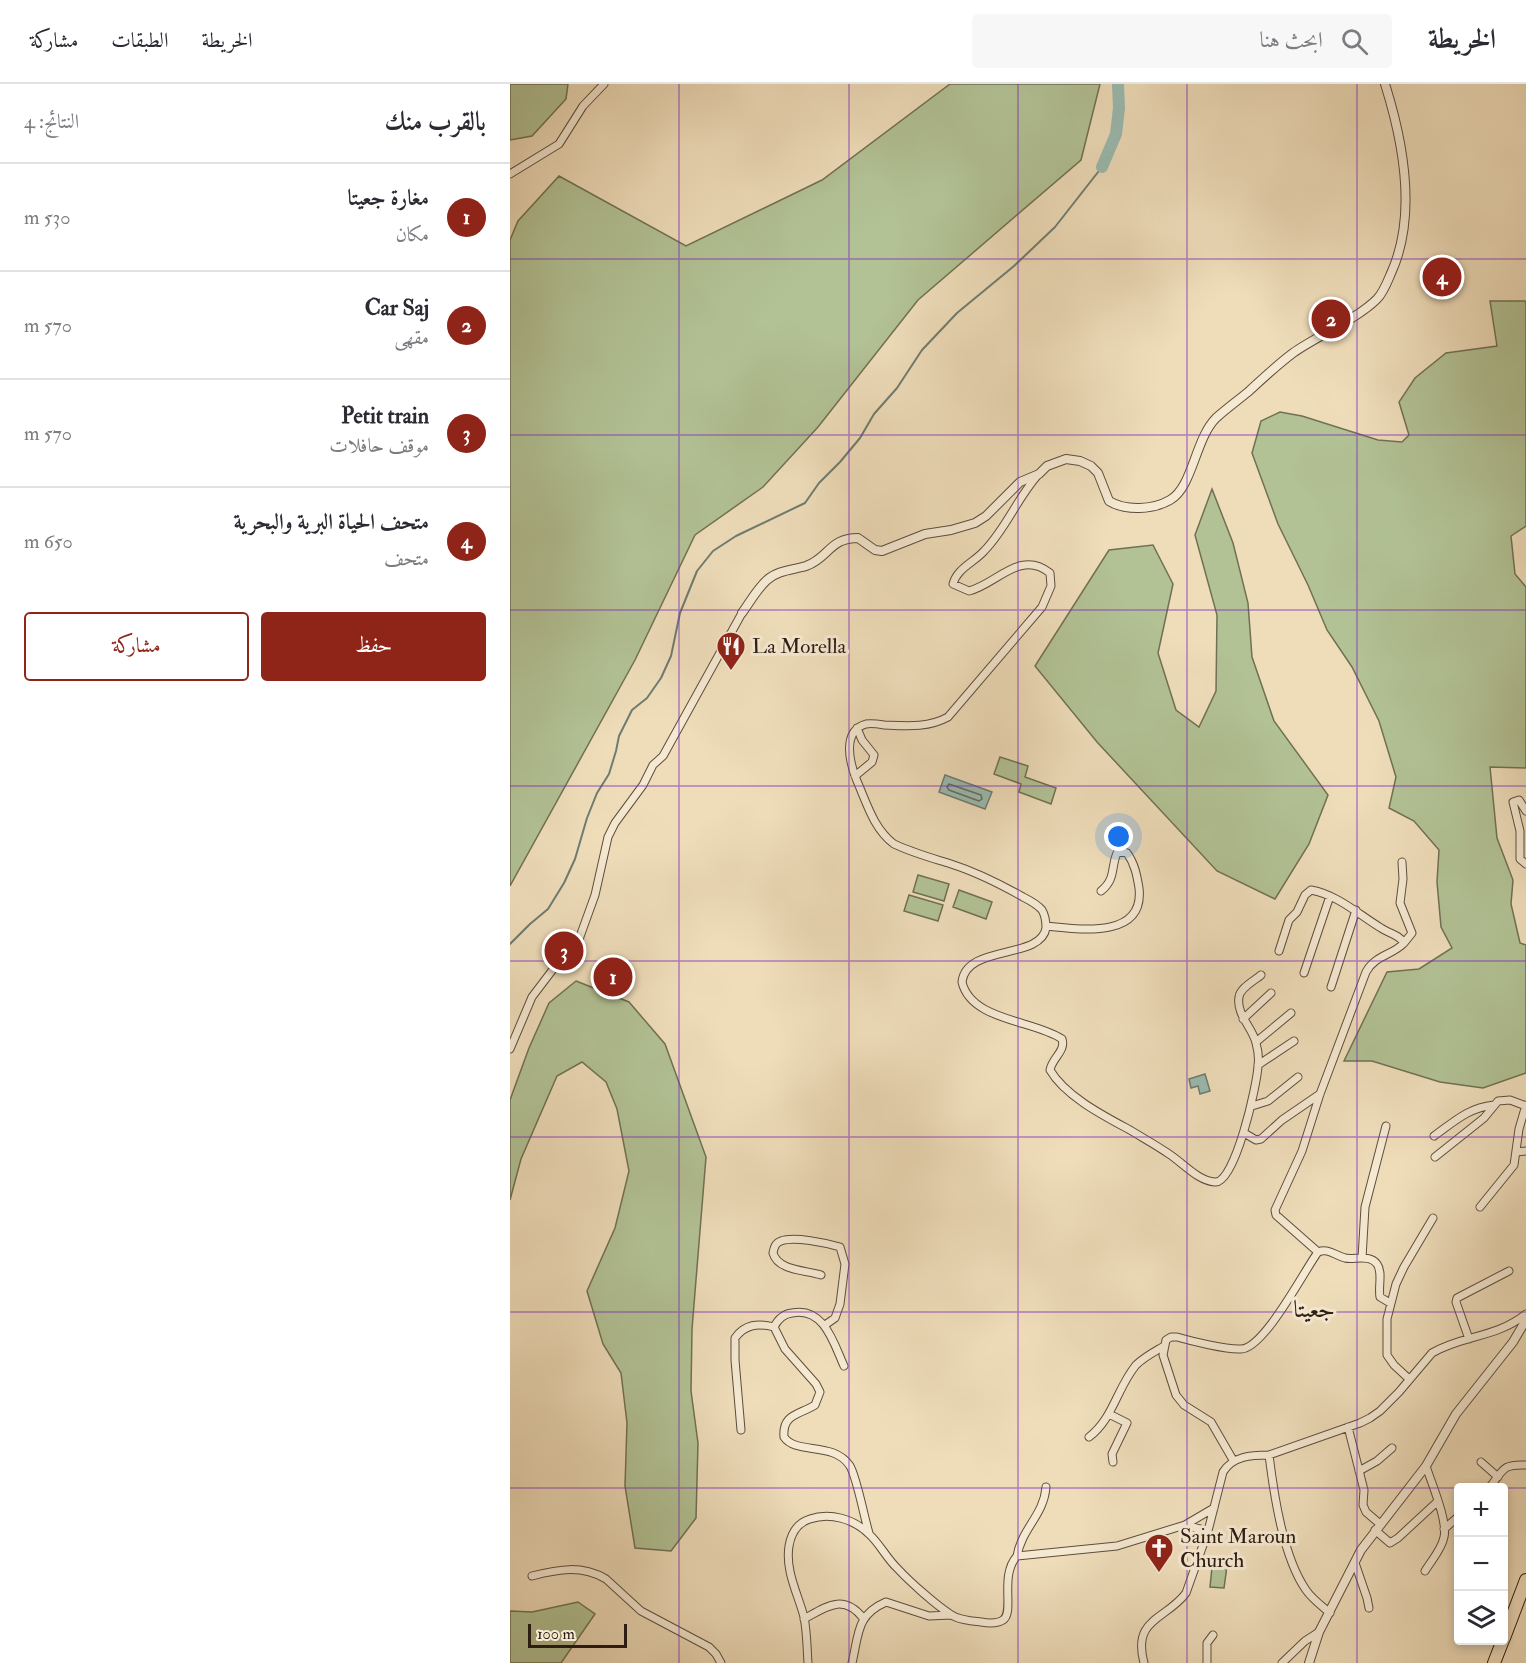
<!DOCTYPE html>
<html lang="ar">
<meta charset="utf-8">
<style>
:root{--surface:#fff;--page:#f7f7f7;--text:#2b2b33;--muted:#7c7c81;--line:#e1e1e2;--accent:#8f2418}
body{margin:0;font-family:"IM FELL Double Pica",Amiri,serif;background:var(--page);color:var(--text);direction:rtl}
.controls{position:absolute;right:18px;bottom:18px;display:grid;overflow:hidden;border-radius:6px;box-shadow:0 3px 9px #0003}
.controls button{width:54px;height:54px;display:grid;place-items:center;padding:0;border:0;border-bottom:2px solid var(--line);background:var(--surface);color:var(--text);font:30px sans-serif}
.scale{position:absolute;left:18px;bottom:15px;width:99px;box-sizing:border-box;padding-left:6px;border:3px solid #2d1d13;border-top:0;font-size:16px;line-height:21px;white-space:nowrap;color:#2d1d13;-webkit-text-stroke:4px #f5e9d2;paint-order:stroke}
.you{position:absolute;left:609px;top:753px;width:21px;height:21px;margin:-15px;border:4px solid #fff;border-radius:50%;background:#1a73e8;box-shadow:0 0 0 9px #1a73e833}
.badge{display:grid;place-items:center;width:39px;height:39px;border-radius:50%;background:var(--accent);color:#fff;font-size:20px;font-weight:700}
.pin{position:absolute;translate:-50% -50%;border:3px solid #fff;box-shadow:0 2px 6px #0006}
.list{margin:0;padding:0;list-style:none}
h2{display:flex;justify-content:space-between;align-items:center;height:78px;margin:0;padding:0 24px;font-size:26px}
h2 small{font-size:20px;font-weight:400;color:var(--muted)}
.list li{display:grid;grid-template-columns:39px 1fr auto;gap:18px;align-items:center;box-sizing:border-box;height:108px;padding:0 24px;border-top:2px solid var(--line)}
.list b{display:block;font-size:22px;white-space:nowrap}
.list p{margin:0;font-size:20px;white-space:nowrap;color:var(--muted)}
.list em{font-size:20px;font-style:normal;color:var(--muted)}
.actions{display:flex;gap:12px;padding:18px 24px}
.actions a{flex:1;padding:14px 0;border:2px solid var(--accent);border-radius:6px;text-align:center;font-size:21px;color:var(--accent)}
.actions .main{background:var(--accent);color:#fff}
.icon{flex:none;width:33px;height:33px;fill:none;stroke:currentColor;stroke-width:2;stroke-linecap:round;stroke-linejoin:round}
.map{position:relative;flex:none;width:1016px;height:1579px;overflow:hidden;direction:ltr}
header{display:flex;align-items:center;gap:36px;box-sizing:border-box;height:84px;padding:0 30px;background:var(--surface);border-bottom:2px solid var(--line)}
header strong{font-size:28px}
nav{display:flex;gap:33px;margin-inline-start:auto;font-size:21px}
.search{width:420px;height:54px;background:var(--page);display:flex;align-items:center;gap:15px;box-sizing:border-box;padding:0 21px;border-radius:6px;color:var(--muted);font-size:22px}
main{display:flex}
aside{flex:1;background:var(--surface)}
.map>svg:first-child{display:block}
.green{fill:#b2c295;stroke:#707054;stroke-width:1.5}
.water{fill:#9abbb1;stroke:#6e7c72;stroke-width:1.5}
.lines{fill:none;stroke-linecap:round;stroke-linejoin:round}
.shore{stroke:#646c62;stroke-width:1.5}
.stream{stroke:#6e7c72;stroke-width:2}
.river{stroke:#9abbb1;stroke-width:12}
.minor-casing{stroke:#5e4d3d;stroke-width:9}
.tertiary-casing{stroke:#5e4d3d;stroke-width:10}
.trunk-casing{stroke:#2d1d13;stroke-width:14}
.minor{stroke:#f5e9d2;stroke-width:7}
.tertiary{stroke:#f5e9d2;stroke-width:8}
.trunk{stroke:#efddba;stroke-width:12}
.grid{fill:none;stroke:#7b2cbf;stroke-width:1.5;stroke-opacity:0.55}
.labels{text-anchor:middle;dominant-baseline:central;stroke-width:6;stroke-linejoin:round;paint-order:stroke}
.poi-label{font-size:21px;fill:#2d1d13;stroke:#f5e9d2;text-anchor:start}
.quarter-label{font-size:24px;fill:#2d1d13;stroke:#f5e9d2}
</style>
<header>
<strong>الخريطة</strong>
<div class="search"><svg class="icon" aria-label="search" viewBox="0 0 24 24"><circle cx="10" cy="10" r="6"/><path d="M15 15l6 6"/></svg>ابحث هنا</div>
<nav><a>الخريطة</a><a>الطبقات</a><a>مشاركة</a></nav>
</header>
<main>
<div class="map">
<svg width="1016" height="1579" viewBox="0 0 1016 1579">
<rect width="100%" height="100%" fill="#efddba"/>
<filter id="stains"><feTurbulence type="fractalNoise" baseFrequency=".00333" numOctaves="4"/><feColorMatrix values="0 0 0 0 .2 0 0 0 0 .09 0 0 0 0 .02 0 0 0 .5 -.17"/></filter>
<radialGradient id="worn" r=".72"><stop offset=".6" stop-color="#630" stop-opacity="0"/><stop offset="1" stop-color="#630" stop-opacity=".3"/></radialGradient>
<path class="green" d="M0,0H58L56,15L22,52L0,56Z
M440,0H590L571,76L408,216L308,343L253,403L185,451L125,576L0,802V156L8,137L49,92L176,162L312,96Z
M980,217H1015L1016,219V442L1001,452L1005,490L1016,503V684L980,683L987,754L1003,796L1001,820L1010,859L1016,861V989L973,1004L930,998L862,977H834L877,888L909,885L942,864L931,843L927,798L929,766L904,737L879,724L886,693L869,637L842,583L817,546L798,501L768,440L742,369L751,337L770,328L792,332L868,356L892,358L899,351L889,318L905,294L936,269L987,262Z
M702,405L723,459L738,519L742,573L764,637L818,711L799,760L765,815L707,787L587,658L525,582L599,466L643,461L663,500L648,569L666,626L689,643L706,607L707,531L685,451Z
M490,673L518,682L515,693L546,704L541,720L509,708L511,700L484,690Z
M408,791L439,800L434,817L403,808Z
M449,806L482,818L476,835L443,823Z
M399,811L433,821L428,837L394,827Z
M66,897L119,918L155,960L196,1073L182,1245L181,1307L188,1359L186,1434L161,1467L125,1464L115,1402L117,1339L111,1289L93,1260L77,1207L105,1144L119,1087L107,1025L96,998L72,978L47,992L11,1075L0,1116V1016L19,964L39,919Z
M703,1473L718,1475L714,1504L700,1503Z
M68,1518L85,1530L51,1579H0V1527L22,1528Z"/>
<path class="water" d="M435,691L482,708L475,725L429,708Z
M695,990L700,1007L690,1010L688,1002L681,1004L679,995Z"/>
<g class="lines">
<path class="shore" d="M439,700L471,711L472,715L469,717L439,706L437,703Z"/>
<path class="stream" d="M0,860L20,840L38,825L54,799L65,775L77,734L87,709L99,690L106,667L109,652L122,626L137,614L151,594L161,572L170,529L187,487L203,467L226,452L295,419L309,399L330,378L350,354L364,330L387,304L412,266L447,229L504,182L545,143L592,83"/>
<path class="river" d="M592,83L606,50L609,24L608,0"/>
<g class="minor-casing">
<path id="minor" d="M0,90L49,60L73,22L94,0
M527,392C507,415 496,444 475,466C465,478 447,484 443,500L459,507C487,500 510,465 540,489L541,502L532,523L438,633C418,644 397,642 374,641C368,640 361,639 356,640C331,647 340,680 347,697C357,720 364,745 384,760C403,769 422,774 441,780C466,788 490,800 513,813C519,816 527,820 532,826C535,831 536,838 536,844C531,876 456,860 452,898C461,937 524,936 552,955C556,967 542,974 540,986C555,1012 594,1032 620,1046C633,1054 646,1061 659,1070C673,1079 688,1097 705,1098C725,1100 747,1001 748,982C749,975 748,966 746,959C743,944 726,931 729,913C730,904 744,897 751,891
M345,692L362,678L364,671L352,656L347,644
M1016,727L1009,716L1003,718L1010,747V775L1016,780
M892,778L893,795L890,819L902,849L894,859
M536,842C567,845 635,856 629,804C627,792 625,780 617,769L608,767C600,782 607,794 591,807
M769,867L779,836L787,828L795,811L801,806C828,811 848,830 871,844C878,849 890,851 894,859C883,871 865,871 856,888L810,1010L792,1067L765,1126L766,1131L808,1168C819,1164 824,1171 835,1174C844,1176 860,1170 867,1180C873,1188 868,1203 870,1213L880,1219
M794,889L820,812
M821,903L846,826
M733,935L761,909
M746,958L781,929
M0,965L22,913L44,884L59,870L68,858L85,811L98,753L105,739L133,701L143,681L153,672L232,529
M748,981L784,957
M742,1022L758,1017L788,993
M734,1049L746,1056L751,1055L772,1036L810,1010
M924,1052C945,1037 958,1024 984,1021
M1006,1068L1016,1067
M925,1073L974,1034L988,1017L1000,1016L1016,1022
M970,1123L1004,1081L1009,1045L1016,1021
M852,1174L855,1123L876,1042
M311,1191C296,1186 268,1187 263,1169C264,1164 265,1159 271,1157C284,1152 316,1159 330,1163L335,1180L330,1220L325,1234L315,1241
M959,1255L946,1218L947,1214L999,1187
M334,1282C324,1260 314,1222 282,1229C273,1230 268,1235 264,1243L275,1265L306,1300L310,1308L305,1321C289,1331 272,1330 274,1353C286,1371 324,1357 340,1382C347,1394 354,1433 359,1449
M898,1294L884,1281L877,1271V1235L886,1200L894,1183L923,1134
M599,1330L617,1339L602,1370L603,1378
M838,1343L854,1406L853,1421L856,1428L870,1440
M231,1346L225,1276V1254C235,1240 248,1239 264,1243
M579,1353C603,1335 607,1304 626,1281C634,1273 644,1268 654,1262
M759,1371C764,1411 773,1473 796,1506C802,1515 812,1522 820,1529
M723,1376L701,1338L674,1321L666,1311L653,1271L656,1256L661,1253H667C681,1257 717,1266 731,1265C754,1265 794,1187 808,1168
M971,1378L988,1393
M849,1387L867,1377L882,1364
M979,1404C994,1386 991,1380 1016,1381
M675,1441L698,1447
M934,1445L948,1433
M865,1446L880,1459L888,1454L928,1417
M507,1472C512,1444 534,1431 536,1403
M845,1479L857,1514L859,1524
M915,1487C921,1477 932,1465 934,1453C938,1437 921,1398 916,1382
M22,1492C49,1485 72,1481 96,1495L131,1527L199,1563L206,1570L211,1579
M294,1535C316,1523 333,1509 353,1534
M298,1579C297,1564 297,1548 294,1533C288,1510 275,1487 279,1462C281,1450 287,1439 300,1435C320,1428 344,1435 359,1450C370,1460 377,1475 388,1485C400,1498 426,1521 440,1530C448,1536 461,1537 471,1538C477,1539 487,1540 493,1536C505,1528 489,1492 507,1472L607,1462L675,1441L704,1424
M342,1579C349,1550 346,1531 376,1518L419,1532L441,1531
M634,1579C622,1534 656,1536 676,1509L698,1447L713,1388C723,1372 741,1371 759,1371L850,1339L860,1334L870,1327L889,1308L922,1269C953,1251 986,1254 1016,1230
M697,1579V1559L703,1551
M772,1579L795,1557L809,1548"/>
</g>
<g class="tertiary-casing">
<path id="tertiary" d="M232,529C240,518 247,505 257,496C268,486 283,486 296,482C319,474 319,454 348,454L365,466L372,467L415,450L441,446L465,439L476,432L510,398L529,390L537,382L556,375L570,377L581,382L588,389L599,417C615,427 643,426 660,416C683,403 685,355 706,334C716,325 727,317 738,308C752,295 767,281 783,269C807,252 847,235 867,215C874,208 878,196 882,187C907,130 893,57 875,0
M799,1579L809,1548L851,1466L916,1382L946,1330L1003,1258L1016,1236"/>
</g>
<g class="trunk-casing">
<path id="trunk" d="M994,1554L1016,1496
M984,1579L993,1556"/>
</g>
<use href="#minor" class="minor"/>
<use href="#tertiary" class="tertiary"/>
<use href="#trunk" class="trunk"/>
</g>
<path class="grid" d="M169,0V1579M339,0V1579M508,0V1579M677,0V1579M847,0V1579M0,175H1016M0,351H1016M0,526H1016M0,702H1016M0,877H1016M0,1053H1016M0,1228H1016M0,1404H948M994,1404H1016"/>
<defs>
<g id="restaurant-pin" transform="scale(1.5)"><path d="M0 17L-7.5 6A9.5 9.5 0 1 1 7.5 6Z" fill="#8f2418" stroke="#f5e9d2"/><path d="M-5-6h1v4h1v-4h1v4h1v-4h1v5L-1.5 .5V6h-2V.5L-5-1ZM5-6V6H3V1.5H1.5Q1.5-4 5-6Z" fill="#fff"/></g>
<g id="church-pin" transform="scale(1.5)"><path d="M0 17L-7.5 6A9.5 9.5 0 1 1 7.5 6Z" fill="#8f2418" stroke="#f5e9d2"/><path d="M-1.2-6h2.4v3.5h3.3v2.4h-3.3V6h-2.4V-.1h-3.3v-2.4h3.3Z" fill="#fff"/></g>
</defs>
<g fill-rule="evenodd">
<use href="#restaurant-pin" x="221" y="562"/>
<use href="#church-pin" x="649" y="1464"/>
</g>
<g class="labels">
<g class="poi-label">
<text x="242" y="562">La Morella</text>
<text x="670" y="1452">Saint Maroun<tspan x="670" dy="24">Church</tspan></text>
</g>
<g class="quarter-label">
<text x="804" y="1225">جعيتا</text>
</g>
</g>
<rect width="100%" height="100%" filter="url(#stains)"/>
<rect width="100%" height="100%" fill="url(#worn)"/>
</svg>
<div class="controls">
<button>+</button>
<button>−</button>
<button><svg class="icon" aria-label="layers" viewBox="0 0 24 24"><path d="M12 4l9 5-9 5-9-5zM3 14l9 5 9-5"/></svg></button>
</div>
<div class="scale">100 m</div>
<div class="you"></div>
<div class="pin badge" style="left:103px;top:893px">1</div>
<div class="pin badge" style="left:821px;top:235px">2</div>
<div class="pin badge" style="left:54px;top:867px">3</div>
<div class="pin badge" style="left:932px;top:193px">4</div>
</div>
<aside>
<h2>بالقرب منك<small>النتائج: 4</small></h2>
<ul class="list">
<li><span class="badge">1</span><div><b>مغارة جعيتا</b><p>مكان</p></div><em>530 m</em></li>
<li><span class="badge">2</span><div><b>Car Saj</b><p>مقهى</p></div><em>570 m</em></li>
<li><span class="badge">3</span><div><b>Petit train</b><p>موقف حافلات</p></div><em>570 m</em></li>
<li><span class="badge">4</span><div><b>متحف الحياة البرية والبحرية</b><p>متحف</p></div><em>650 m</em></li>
</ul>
<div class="actions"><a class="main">حفظ</a><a>مشاركة</a></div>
</aside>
</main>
